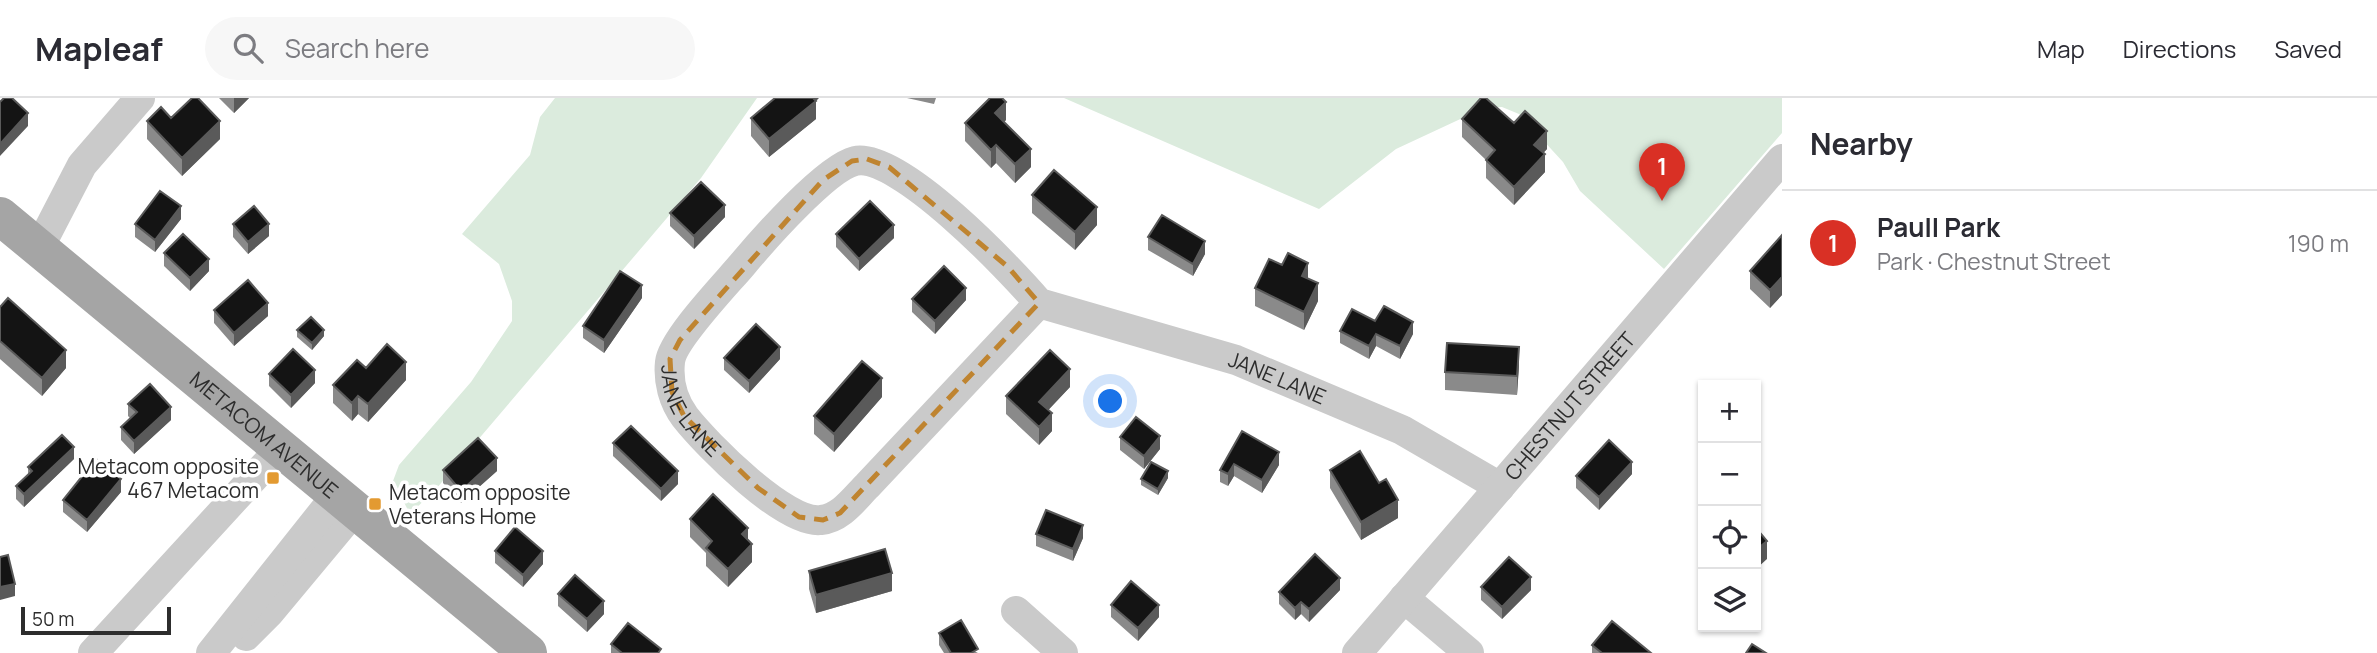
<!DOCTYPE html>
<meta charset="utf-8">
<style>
:root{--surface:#fff;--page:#f7f7f7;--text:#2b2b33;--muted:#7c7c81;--line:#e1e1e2;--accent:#d93025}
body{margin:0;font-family:Manrope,sans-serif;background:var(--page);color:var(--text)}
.controls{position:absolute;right:21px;bottom:21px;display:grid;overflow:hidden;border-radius:0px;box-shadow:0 2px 5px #0004}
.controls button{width:63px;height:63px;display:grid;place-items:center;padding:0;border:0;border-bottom:2px solid var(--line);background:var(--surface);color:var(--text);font:35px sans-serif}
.scale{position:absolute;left:21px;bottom:18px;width:150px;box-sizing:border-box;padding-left:7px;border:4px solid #2d2d2d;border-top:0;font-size:19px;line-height:24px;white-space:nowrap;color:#2d2d2d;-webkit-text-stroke:5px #fff;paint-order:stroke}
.you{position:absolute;left:1111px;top:304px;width:24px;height:24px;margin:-18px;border:5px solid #fff;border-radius:50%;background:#1a73e8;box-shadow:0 0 0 10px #1a73e833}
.badge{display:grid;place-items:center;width:46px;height:46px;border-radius:50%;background:var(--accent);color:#fff;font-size:23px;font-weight:700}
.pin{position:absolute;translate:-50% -58px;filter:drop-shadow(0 2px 4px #0008)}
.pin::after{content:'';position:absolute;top:37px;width:24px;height:21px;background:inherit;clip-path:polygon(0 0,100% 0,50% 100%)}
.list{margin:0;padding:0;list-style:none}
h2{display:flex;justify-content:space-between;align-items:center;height:91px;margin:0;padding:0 28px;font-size:30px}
h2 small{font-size:23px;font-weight:400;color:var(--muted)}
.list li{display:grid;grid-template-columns:46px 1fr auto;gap:21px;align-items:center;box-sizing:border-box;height:105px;padding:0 28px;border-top:2px solid var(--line)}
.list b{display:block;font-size:26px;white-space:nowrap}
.list p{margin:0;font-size:23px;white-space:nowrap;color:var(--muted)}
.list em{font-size:23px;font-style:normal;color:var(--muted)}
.icon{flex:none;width:38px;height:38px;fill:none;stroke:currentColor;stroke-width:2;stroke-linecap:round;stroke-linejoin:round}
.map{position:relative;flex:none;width:1782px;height:555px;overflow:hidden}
header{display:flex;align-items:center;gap:42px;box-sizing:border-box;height:98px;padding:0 35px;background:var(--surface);border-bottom:2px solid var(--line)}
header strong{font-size:33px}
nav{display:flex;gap:38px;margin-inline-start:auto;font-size:24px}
.search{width:490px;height:63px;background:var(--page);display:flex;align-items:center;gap:18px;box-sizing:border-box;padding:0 24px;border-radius:38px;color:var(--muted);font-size:26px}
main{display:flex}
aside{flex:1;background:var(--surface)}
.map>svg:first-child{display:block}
.green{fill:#dbebdd}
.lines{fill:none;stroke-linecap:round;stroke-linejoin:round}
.minor{stroke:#cacaca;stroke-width:30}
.major{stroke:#a5a5a5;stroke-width:38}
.wall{fill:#8a8a8a}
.shaded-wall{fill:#5a5a5a}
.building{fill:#141414;stroke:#5a5a5a;stroke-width:2}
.marked{fill:none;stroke:#bf8430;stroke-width:5;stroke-dasharray:14 9;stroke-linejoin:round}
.poi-dot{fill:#e39a31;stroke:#fff;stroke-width:2.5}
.labels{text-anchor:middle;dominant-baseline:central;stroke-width:7;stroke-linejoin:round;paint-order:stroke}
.street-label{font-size:21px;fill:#2d2d2d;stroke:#fff}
.poi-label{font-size:21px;fill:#2d2d2d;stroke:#fff;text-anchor:end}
</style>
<header>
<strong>Mapleaf</strong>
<div class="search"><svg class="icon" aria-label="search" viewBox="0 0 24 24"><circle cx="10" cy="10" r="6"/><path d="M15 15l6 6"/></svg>Search here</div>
<nav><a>Map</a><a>Directions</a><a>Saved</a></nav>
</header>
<main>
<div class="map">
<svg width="1782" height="555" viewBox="0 0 1782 555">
<rect width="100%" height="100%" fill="#fff"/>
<path class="green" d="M555,0H757L701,80L436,391L410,416L393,383L399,367L471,284L512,223V203L499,166L462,136L530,57L540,19Z
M1064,0H1782V35L1664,171L1580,93L1563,64L1519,16L1502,9L1484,10L1396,51L1319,111Z"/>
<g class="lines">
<g class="minor">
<path d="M39,150L82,67L140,0"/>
<path id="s1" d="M1039,205C1011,172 898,53 855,63C826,70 763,142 742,167C726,186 672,242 670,264C668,283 673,303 685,319C707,347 786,427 821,422C841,420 854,401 867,388L1039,205L1236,262L1402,332L1500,389"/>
<path d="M1404,500L1469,555"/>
<path d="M1016,513L1063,555"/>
<path d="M246,538L269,515L354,413"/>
<path d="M93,555L280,351"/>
<path d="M211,555L331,404L334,395"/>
<path id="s2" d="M1357,555L1782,61"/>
</g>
<path class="major" id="s3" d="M0,118L528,555"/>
</g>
<path class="wall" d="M219,0H249L234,15Z
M907,0H936L934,6Z
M816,3V21L769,59L751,38V20Z
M171,20L220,41L182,78L147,41V23Z
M1462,21L1514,25L1547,51L1543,55L1545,74L1514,107L1486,80V62L1462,39Z
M1006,22L1004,24L1031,69L1015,85L996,65L991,70L965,43V25Z
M1032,97L1097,127L1075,152L1032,115Z
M670,115L725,119L694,151L670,128Z
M181,121L155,154L135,139V126Z
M233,126L269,138L248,156L233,139Z
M836,136L894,140L859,173L836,149Z
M1782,137V197L1770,210L1750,191V173Z
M1148,139L1205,156L1193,178L1148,152Z
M164,155L209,173L190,193L164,168Z
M1308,180L1318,203L1304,232L1255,208V190Z
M642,200L604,255L583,240V228Z
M912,201L966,202L935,236L912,214Z
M0,209L66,270L42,298L0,261Z
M214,212L268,218L234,248L214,225Z
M1375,223L1413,236L1400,261L1376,248L1369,261L1340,245V233Z
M297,232L324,238L312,252L297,239Z
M724,260L780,261L749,295L724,272Z
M1519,267L1517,297L1445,292V274Z
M366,270L406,282L368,324L358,316L352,323L333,305V287Z
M269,276L315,285L291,310L269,288Z
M1070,289L1048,312L1052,333L1039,347L1006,316V298Z
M882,299L834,354L814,336V318Z
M128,306L171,322L134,356L121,342V329L130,320L128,318Z
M1242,333L1279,367L1262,395L1234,378L1228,388L1220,384V372Z
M1120,339L1160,351L1144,371L1120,352Z
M613,345L678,386L661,403L613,358Z
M74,361L24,409L16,401V388L28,377V369Z
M443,372L497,373L461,405L443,385Z
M1330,372L1398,420L1361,442L1330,390Z
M1632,376L1599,412L1576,390V378Z
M1168,380L1158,397L1141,387V381Z
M121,394L87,434L63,414V402Z
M690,421L748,443L752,464L728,489L706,468V455L690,439Z
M1036,436L1083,440L1073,463L1036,448Z
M495,453L543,466L523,489L495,465Z
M809,473L892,493L816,515L809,491Z
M1481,489L1531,492L1502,521L1481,502Z
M1340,492L1309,524L1301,516L1295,522L1279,506V494Z
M558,496L604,516L587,534L558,508Z
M1111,507L1159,519L1138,543L1111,519Z
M939,535L978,555H944L939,547Z
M611,546L661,555H611Z
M1592,547L1651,555H1592Z"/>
<path class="shaded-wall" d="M234,0H249L234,15Z
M807,0H819L816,3V21L769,59V41Z
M1006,4V22L995,33V15Z
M28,15V28L0,58V46Z
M220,23V41L182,78V60Z
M1547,33V51L1534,65V47Z
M996,47V65L991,70V52Z
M1031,51V69L1015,85V66Z
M1545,56V74L1514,107V89Z
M725,107V119L694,151V138Z
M181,108V121L155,154V142Z
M1097,109V127L1075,152V134Z
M269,126V138L248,156V144Z
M894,127V140L859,173V161Z
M1205,143V156L1193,178V166Z
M209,161V173L190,193V180Z
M1308,165V183L1302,178Z
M1782,179V197L1770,210V192Z
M1318,185V203L1304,232V214Z
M642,187V200L604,255V242Z
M966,190V202L935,236V223Z
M268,205V218L234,248V235Z
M1413,224V236L1400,261V248Z
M324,232V238L312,252V245Z
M1376,236V248L1369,261V248Z
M780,249V261L749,295V283Z
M1519,249V267L1517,297V278Z
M66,252V270L42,298V280Z
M406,264V282L368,324V306Z
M1070,271V289L1039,322V304Z
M315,272V285L291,310V297Z
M882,280V299L834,354V336Z
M358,298V316L352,323V305Z
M171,309V322L134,356V343Z
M1052,315V333L1039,347V329Z
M1160,338V351L1144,371V358Z
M74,349V361L24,409V396Z
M1279,354V367L1262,395V382Z
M497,360V373L461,405V393Z
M1632,364V376L1599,412V399Z
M1234,366V378L1228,388V376Z
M678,373V386L661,403V391Z
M1168,373V380L1158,397V391Z
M121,381V394L87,434V422Z
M1398,402V420L1361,442V424Z
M1083,427V440L1073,463V451Z
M748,430V448L742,436Z
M1767,443V461L1756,471V452Z
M752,446V464L728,489V471Z
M543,453V466L523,489V477Z
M892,475V493L816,515V497Z
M1531,479V492L1502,521V509Z
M1340,480V492L1309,524V511Z
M15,486V498L0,502V489Z
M604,503V516L587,534V521Z
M1301,504V516L1295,522V510Z
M1159,507V519L1138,543V530Z"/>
<path class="building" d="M4,0H12L28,15L0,46V4Z
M192,0H198L220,23L182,60L147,23L161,9L171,20Z
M775,0H813L816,3L769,41L751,20Z
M990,0H1002L1006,4L995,15L1031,51L1015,66L996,47L991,52L965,25Z
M1481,0H1486L1514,25L1525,13L1547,33L1534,47L1545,56L1514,89L1486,62L1495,52L1462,21Z
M1054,72L1097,109L1075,134L1032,97Z
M701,84L725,107L694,138L670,115Z
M160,93L181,108L155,142L135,126Z
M870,103L894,127L859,161L836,136Z
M254,108L269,126L248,144L233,126Z
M1162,117L1205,143L1193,166L1148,139Z
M183,136L209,161L190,180L164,155Z
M1782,137V179L1770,192L1750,173Z
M1288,155L1308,165L1302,178L1318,185L1304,214L1255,190L1269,161L1282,167Z
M944,168L966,190L935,223L912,201Z
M620,173L642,187L604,242L583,228Z
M248,182L268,205L234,235L214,212Z
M8,200L66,252L42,280L0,243V209Z
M1384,208L1413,224L1400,248L1376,236L1369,248L1340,233L1352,211L1375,223Z
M311,219L324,232L312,245L297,232Z
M756,226L780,249L749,283L724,260Z
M1447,245L1519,249L1517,278L1445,274Z
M387,246L406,264L368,306L358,298L352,305L333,287L357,262L366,270Z
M293,251L315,272L291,297L269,276Z
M1050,252L1070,271L1039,304L1052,315L1039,329L1006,298Z
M862,263L882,280L834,336L814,318Z
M150,286L171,309L134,343L121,329L137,314L128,306Z
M1136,319L1160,338L1144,358L1120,339Z
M631,328L678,373L661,391L613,345Z
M1242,333L1279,354L1262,382L1234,366L1228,376L1220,372Z
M62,337L74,349L24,396L16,388L32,373L28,369Z
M478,340L497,360L461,393L443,372Z
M1609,342L1632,364L1599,399L1576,378Z
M1360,353L1379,385L1386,381L1398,402L1361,424L1330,372Z
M96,361L121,381L87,422L63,402Z
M1151,364L1168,373L1158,391L1141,381Z
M713,396L748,430L742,436L752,446L728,471L706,450L712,443L690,421Z
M1046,412L1083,427L1073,451L1036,436Z
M515,429L543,453L523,477L495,453Z
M1756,430L1767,443L1756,452Z
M885,451L892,475L816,497L809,473Z
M1315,456L1340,480L1309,511L1301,504L1295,510L1279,494Z
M8,457L15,486L0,489V459Z
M1509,459L1531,479L1502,509L1481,489Z
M575,477L604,503L587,521L558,496Z
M1131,483L1159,507L1138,530L1111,507Z
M961,522L978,551L971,555H951L939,535Z
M1612,523L1651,555H1602L1592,547Z
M628,525L661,551L658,555H622L611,546Z
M1752,546L1766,555H1746Z"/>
<path class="marked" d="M867,61L889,69L1008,169L1039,205L840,415L823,422L799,419L758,390L684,318L672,294L670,261L680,242L823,82L852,63Z"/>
<g class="poi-dot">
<rect x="266" y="373" width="14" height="14" rx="3.5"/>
<rect x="368" y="399" width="14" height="14" rx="3.5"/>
</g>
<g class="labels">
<g class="street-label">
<text stroke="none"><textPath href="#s1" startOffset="1306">JANE LANE</textPath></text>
<text stroke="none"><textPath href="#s2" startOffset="326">CHESTNUT STREET</textPath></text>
<text stroke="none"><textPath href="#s1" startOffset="569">JANE LANE</textPath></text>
<text stroke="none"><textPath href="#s3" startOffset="343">METACOM AVENUE</textPath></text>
</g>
<g class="poi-label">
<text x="259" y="368">Metacom opposite<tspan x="259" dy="24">467 Metacom</tspan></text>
<text x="389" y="394" text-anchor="start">Metacom opposite<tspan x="389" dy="24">Veterans Home</tspan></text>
</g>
</g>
</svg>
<div class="controls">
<button>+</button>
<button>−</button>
<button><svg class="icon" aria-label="locate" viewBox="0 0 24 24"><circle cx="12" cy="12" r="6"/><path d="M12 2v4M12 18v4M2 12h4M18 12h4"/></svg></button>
<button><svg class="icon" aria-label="layers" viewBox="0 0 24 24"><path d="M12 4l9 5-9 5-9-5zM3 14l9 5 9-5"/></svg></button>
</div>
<div class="scale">50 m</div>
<div class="you"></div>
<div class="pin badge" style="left:1662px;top:103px">1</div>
</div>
<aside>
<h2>Nearby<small></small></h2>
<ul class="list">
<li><span class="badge">1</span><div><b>Paull Park</b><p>Park · Chestnut Street</p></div><em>190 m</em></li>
</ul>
</aside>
</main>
